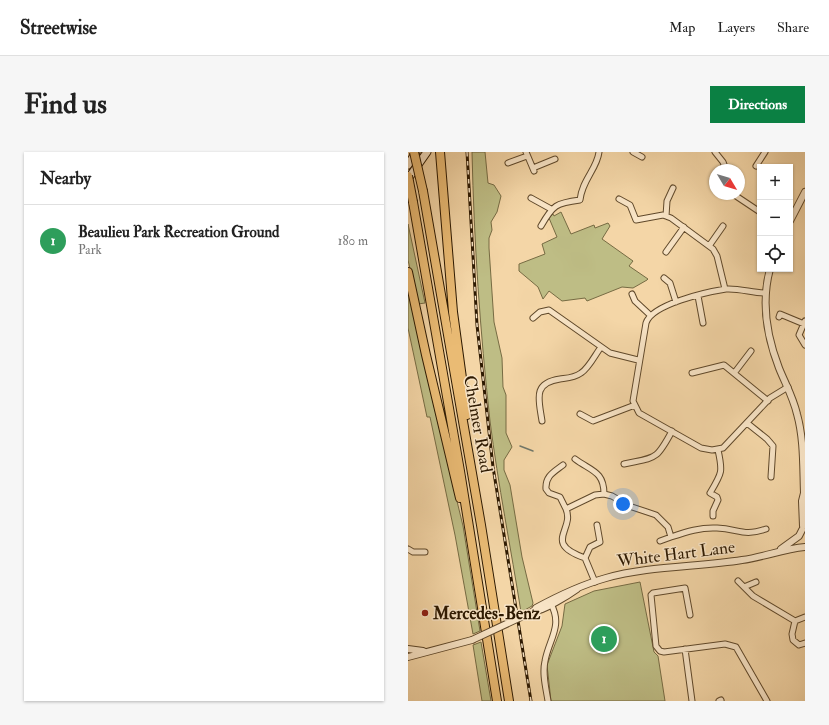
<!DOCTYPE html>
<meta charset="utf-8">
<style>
:root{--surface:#fff;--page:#f6f6f6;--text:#222;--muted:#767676;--line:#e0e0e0;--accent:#0b8043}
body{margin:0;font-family:"IM FELL Double Pica",serif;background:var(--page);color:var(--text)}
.controls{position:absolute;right:12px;top:12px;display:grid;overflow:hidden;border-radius:0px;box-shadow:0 1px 3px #0004}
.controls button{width:36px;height:36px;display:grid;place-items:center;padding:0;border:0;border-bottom:1px solid var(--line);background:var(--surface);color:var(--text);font:20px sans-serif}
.compass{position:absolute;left:301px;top:12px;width:36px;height:36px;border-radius:50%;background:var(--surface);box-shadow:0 1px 3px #0004;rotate:128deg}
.you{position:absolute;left:215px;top:352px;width:14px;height:14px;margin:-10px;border:3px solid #fff;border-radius:50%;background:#1a73e8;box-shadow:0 0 0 6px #1a73e833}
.badge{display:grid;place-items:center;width:26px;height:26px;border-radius:50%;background:var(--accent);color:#fff;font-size:13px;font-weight:700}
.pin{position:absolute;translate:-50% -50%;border:2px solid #fff;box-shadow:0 1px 4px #0006}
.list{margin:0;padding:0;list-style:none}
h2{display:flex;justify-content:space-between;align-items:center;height:52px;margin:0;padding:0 16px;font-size:17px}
h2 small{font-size:13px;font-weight:400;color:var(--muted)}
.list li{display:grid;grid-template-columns:26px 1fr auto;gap:12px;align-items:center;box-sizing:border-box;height:72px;padding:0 16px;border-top:1px solid var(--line)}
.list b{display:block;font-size:15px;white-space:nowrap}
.list p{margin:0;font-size:13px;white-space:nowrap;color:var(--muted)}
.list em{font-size:13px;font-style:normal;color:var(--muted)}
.icon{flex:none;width:22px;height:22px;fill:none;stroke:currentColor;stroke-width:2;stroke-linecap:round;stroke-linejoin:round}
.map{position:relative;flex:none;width:397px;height:549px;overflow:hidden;border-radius:0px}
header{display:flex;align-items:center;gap:24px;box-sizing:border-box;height:56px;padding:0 20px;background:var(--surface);border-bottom:1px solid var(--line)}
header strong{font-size:19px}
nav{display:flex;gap:22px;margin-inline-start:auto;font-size:14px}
.intro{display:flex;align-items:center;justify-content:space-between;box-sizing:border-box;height:96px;padding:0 24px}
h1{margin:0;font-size:28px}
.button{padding:10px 18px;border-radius:0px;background:var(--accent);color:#fff;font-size:14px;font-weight:700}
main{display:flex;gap:24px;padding:0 24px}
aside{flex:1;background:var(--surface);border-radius:0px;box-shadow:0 1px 3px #0004}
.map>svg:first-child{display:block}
.green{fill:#bebd85;stroke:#766b43}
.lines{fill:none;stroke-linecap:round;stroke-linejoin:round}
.stream{stroke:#71786b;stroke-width:1.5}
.minor-casing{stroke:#5f482a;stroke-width:7}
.tertiary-casing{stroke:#5f482a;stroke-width:8}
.secondary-casing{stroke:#2d1901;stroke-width:9}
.primary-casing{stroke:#2d1901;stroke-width:10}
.minor{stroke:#f8e4c6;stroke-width:5}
.tertiary{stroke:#f8e4c6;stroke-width:6}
.secondary{stroke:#f8e4c6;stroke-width:7}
.primary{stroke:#eabb74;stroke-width:8}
.rail-casing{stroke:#2d1901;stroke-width:3}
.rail{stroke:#f8e4c6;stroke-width:1.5;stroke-dasharray:4.5;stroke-linecap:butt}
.tertiary-bridge-casing{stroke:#5f482a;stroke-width:8;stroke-linecap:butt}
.primary-bridge-casing{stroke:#2d1901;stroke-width:10;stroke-linecap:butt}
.tertiary-bridge{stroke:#f8e4c6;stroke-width:6}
.primary-bridge{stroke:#eabb74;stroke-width:8}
.poi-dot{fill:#8f2418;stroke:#f8e4c6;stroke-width:1.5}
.labels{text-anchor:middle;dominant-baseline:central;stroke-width:3;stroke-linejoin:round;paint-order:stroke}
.street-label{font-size:17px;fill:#2d1901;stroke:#f8e4c6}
.poi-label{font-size:17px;font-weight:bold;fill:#2d1901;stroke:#f8e4c6;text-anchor:start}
</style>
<header>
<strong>Streetwise</strong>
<nav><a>Map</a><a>Layers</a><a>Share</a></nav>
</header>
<div class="intro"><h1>Find us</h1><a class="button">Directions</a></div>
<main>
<aside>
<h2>Nearby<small></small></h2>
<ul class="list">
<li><span class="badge" style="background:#2e9e5b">1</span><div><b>Beaulieu Park Recreation Ground</b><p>Park</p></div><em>180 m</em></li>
</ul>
</aside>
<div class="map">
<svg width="397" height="549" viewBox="0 0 397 549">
<rect width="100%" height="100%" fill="#f4d6a7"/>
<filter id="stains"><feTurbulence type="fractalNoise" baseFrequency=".005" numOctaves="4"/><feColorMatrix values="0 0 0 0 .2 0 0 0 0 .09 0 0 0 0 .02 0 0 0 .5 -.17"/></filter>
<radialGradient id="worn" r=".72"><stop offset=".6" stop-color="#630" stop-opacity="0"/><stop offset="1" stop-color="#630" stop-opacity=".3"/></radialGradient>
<path class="green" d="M64,0H77L80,31L86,33L93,44L89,60L83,70L84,78L81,86V96L86,170L94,206L95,235L98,243V281L104,295L96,308V318L102,333L114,405L125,451L124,454L113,460C103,397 90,332 82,269C72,179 66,90 64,0Z
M153,60L163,82L186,73L187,76L200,71L202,74L194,87L225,109L221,114L240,127L239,128L225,136L214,135L179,149L177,146L154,149L141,139L135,147L130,135L111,119V112L137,102L134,92L149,85L141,66L145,62L146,64Z
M0,72L17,151L10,152L0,108Z
M0,132L26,254L55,374L72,479L65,482L47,383L22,265H19L0,176Z
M232,430L246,500L250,504L257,549H143L139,513L154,474L157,452L186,439Z
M73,490L83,549H74L65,493Z"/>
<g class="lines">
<path class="stream" d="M112,294L125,299"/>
<g class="minor-casing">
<path id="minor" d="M118,0L126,19
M225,0L234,5
M307,0L315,10L318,18
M100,11L119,4
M348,14L357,0
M125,16L147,7
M325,42L352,60
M123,46L143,57
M211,47L222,53L228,68L255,63L263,66L305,97L309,104L317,137
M258,64L259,49L265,36
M133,74C145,53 148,51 172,48C174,28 189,17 191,0
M301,94L315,74
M258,100L276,75
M256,126L262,131L268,150
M358,141C345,141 331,136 318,137C299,140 244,152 238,171L225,249L231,261L293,296L304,298L315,296L362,246L380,235
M224,142L227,149L242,163
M290,144L295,171
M371,165L372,162L396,172
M125,166L132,160L141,158L202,201L230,208
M397,169L391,183L397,193
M327,220L343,199
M284,221L316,213L360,249
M172,262L185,269L227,253
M134,269C131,248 124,231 152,227C159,226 166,226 173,221C181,216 187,203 193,195
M339,271L359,287L365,294L363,325
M167,307C183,319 196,319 196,342
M216,312C248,305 248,309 264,279
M155,313C146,320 137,324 138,337L141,341L152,345L158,357
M305,364V359L310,348L309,345L302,341C314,321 315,320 310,298
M252,389L263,385
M0,397L5,400H17
M177,406L182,395L192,390L189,373
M330,429L345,444L387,469
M187,430L177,406C134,391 167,378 158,357L187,343L196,342L204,344L221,354L248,363L260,375L263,385C278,380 293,375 309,376C331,377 335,385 358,377
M336,435L348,430
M282,463L277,436L245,441L243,443L248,494L252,499L256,500L317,492L328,495L359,549
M397,465L387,469L384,482L385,488L391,493L397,491
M277,497L284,549
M140,549C138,536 134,522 137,509C141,487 155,474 143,452
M311,549L313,548"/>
</g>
<g class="tertiary-casing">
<path id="tertiary" d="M382,69L397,40
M362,117C353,150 359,185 371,216C377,231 385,245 389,262C396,287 395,315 396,341L394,349L395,374
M373,397L391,384L394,378
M169,437C162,442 134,460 126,459L128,456C150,444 173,433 198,426C239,414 291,415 334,408C356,405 375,397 397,395
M0,497L15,499
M0,505L64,488"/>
</g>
<g class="secondary-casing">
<path id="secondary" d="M0,13L8,0
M0,27L19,0"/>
</g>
<g class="primary-casing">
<path id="primary" d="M32,0L45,160L59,263
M15,39L73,373L101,549
M5,50L52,319L89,549
M0,120L18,203L52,346"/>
</g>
<use href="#minor" class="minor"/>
<use href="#tertiary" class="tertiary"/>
<use href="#secondary" class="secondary"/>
<use href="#primary" class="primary"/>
<g class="rail-casing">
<path id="rail" d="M59,0L69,173L85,315L123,549"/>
</g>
<use href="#rail" class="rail"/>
<g class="tertiary-bridge-casing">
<path id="tertiary-bridge" d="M64,488L126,459"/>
</g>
<g class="primary-bridge-casing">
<path id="primary-bridge" d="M6,0L15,39
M0,24L5,50"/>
</g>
<use href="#tertiary-bridge" class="tertiary-bridge"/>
<use href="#primary-bridge" class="primary-bridge"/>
</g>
<circle class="poi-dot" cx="17" cy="461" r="4"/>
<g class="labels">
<g class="street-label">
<text transform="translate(70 272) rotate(80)">Chelmer Road</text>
<text transform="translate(268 402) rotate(-7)">White Hart Lane</text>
</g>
<g class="poi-label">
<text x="25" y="461">Mercedes-Benz</text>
</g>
</g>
<rect width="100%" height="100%" filter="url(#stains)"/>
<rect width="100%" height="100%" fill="url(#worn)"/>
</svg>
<div class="controls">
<button>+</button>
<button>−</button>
<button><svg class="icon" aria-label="locate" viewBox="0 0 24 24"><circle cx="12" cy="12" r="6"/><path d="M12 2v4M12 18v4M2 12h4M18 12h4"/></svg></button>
</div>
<svg class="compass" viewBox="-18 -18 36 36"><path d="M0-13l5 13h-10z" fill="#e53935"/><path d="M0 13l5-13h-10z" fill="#767676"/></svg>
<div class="you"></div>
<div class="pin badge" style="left:196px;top:487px;background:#2e9e5b">1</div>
</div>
</main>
